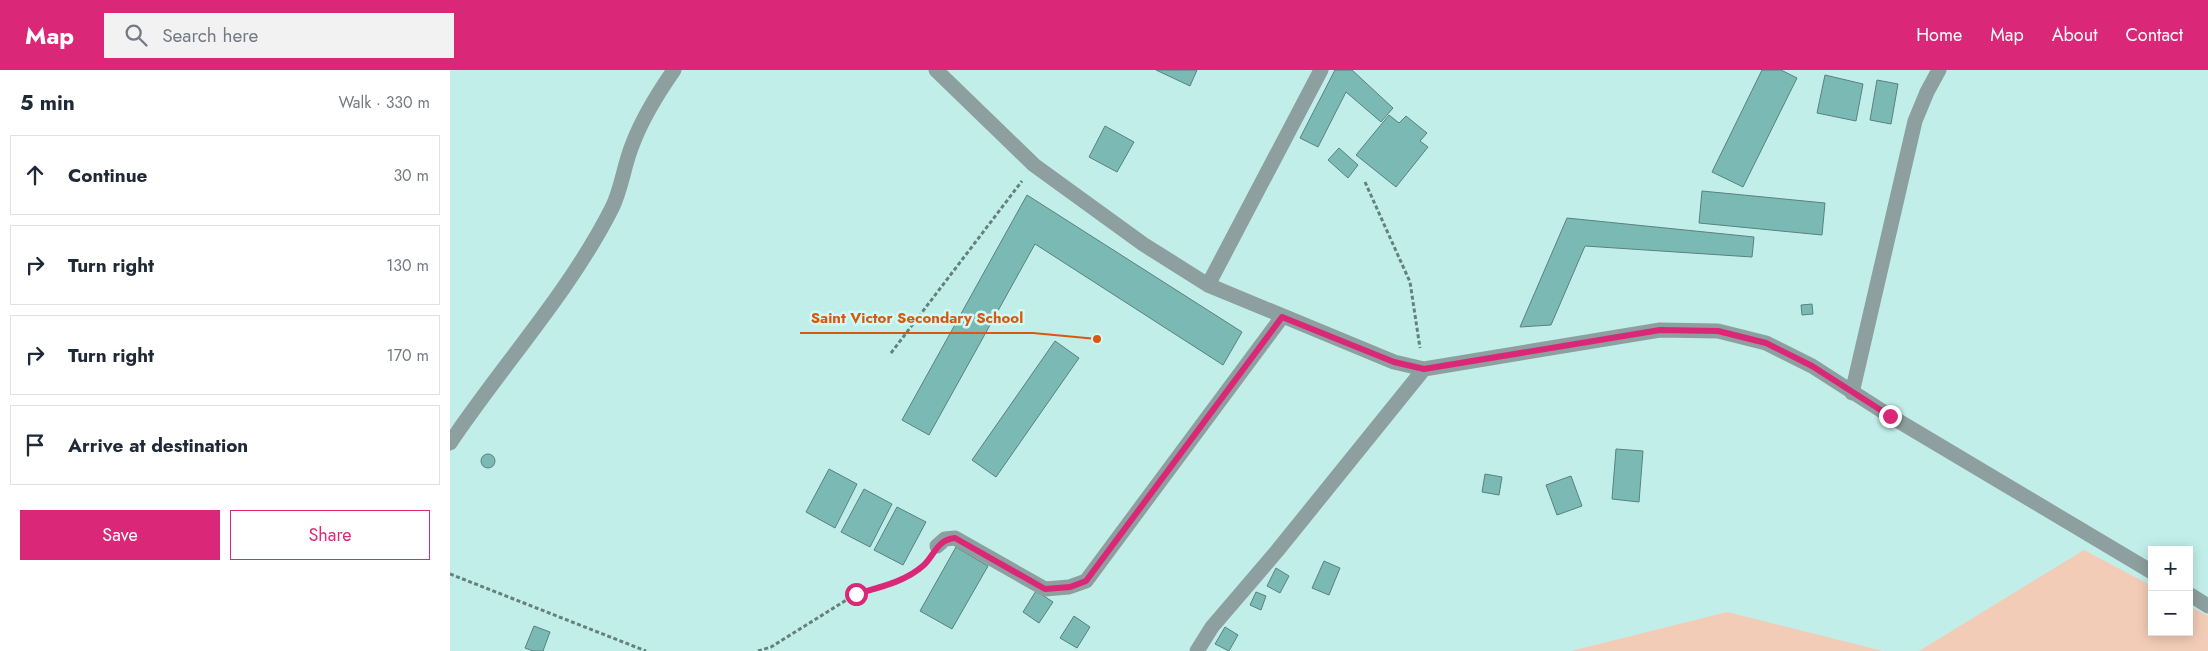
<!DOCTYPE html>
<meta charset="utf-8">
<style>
:root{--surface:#fff;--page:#f2f2f3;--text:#1f2937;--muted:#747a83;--line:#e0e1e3;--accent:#db2777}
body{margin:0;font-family:Jost,sans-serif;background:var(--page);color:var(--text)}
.controls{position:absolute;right:15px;bottom:15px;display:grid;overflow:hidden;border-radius:0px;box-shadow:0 2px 12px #0003}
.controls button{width:45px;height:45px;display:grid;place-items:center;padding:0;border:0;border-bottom:1px solid var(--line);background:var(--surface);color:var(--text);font:25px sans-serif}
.stop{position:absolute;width:15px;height:15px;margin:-11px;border:4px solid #db2777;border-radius:50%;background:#fff}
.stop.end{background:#db2777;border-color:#fff;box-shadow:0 1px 5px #0008}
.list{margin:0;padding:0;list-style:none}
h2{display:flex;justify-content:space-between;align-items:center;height:65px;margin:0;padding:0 20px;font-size:21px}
h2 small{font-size:16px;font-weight:400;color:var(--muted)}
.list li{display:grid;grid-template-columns:32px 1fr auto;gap:15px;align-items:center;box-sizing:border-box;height:80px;margin:0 10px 10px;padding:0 10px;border:1px solid var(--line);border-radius:0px}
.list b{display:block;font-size:19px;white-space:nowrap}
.list em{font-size:16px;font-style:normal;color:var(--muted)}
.actions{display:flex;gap:10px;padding:15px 20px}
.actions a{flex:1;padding:11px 0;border:1px solid var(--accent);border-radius:0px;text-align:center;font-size:18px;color:var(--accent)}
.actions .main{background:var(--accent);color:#fff}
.icon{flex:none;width:28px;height:28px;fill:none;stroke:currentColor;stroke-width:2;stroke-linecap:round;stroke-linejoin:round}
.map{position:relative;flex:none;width:1758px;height:581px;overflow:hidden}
header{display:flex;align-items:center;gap:30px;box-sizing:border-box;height:70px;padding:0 25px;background:var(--accent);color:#fff}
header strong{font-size:24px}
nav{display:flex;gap:28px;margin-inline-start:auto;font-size:18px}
.search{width:350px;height:45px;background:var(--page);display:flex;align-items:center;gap:12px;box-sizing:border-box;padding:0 18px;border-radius:0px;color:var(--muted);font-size:19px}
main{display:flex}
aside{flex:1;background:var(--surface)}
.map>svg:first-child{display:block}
.green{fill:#f2ccb7}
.building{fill:#7bb9b5;stroke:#59817e}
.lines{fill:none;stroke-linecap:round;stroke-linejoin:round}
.path{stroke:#64817e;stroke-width:3;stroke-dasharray:4 2.5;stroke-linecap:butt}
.minor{stroke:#8d9f9e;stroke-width:15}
.route{stroke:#db2777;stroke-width:6}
.leader{fill:none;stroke:#dd560d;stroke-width:2}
.callout-dot{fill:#dd560d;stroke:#cffbf7;stroke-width:2}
.callout-label{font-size:15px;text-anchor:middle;font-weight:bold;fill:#dd560d;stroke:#cffbf7;stroke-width:5;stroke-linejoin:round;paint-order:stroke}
</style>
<header>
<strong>Map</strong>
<div class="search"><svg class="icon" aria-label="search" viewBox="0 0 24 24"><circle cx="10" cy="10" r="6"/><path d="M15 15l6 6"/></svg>Search here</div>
<nav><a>Home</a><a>Map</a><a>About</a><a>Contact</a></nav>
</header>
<main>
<aside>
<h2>5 min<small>Walk · 330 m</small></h2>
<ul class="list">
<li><svg class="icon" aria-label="ahead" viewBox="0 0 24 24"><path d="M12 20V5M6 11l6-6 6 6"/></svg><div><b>Continue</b></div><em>30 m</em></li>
<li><svg class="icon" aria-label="right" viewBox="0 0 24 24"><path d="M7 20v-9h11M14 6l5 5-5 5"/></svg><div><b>Turn right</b></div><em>130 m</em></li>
<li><svg class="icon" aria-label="right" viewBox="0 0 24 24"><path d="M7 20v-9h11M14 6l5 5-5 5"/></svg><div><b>Turn right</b></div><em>170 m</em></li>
<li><svg class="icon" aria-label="arrive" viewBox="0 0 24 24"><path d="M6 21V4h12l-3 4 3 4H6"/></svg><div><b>Arrive at destination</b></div></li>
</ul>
<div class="actions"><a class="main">Save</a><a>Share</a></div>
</aside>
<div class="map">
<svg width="1758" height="581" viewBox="0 0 1758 581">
<rect width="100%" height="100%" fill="#c2eeea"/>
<path class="green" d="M1634,480L1702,516V562H1739V536L1758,546V581H1469Z
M1277,542L1433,581H1121Z"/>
<path class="building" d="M706,0H747L740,16Z
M885,0H902L943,38L931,52L896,22L868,77L850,68Z
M1312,0H1331L1347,8L1293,117L1262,102Z
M1375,5L1413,14L1406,51L1367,43Z
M1427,10L1448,14L1441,54L1420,50Z
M939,45L949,53L956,46L977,63L970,71L978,77L946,117L906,85Z
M655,56L684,72L667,102L639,87Z
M889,78L908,95L898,108L878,90Z
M1252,121L1375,133L1372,165L1249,153Z
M577,125L792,262L773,295L585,174L479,365L452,350Z
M1117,148L1304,167L1302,187L1135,176L1101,255L1070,257Z
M1362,234L1363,244L1352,245L1351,235Z
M605,271L629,288L546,407L522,390Z
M1166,379L1193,381L1189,432L1162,429Z
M31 391a7 7 0 1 1 14 0a7 7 0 1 1-14 0Z
M379,399L407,414L385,458L356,442Z
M1035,404L1052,407L1049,425L1032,422Z
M1121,406L1132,436L1107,445L1096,415Z
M414,419L442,434L420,477L391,462Z
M447,437L476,452L453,495L424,480Z
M506,477L538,496L502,559L470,541Z
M874,491L890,498L879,525L862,518Z
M826,498L839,506L830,523L817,516Z
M586,521L603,532L589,553L573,542Z
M806,522L816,526L811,540L800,535Z
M624,546L640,557L627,578L610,568Z
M84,556L100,562L93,581H83L75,578Z
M775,557L788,565L779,581L765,574Z"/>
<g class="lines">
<path class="path" d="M915,112L960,212L970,278
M441,283L572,111
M0,504L196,581
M308,581L321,577L406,524L456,508L477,491"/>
<path class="minor" d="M486,0L584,95L693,174L758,215L944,292L974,299L1210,260L1268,261L1316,273L1362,296L1440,346L1702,502
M758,215L871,0
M1402,323L1465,51L1477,22L1489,0
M0,373C53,294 119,223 162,138C172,118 174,94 183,73C193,47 208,23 224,0
M487,476L495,469L505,468L595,519L619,517L636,511L832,247
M1739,524L1758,536
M747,581L762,557L827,481L974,299"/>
</g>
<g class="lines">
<path class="route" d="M406,524C430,517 455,512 474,495C485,484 487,470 505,468L595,519L620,517L636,511L832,247L944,292L974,299L1210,260L1268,261L1316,273L1362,296L1440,346"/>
</g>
<path class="leader" d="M647 269L583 263H350"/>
<circle class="callout-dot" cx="647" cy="269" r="5"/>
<g class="callout-label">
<text x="467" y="253">Saint Victor Secondary School</text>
</g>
</svg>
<div class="controls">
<button>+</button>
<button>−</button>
</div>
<div class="stop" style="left:406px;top:524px"></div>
<div class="stop end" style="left:1440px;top:346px"></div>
</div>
</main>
